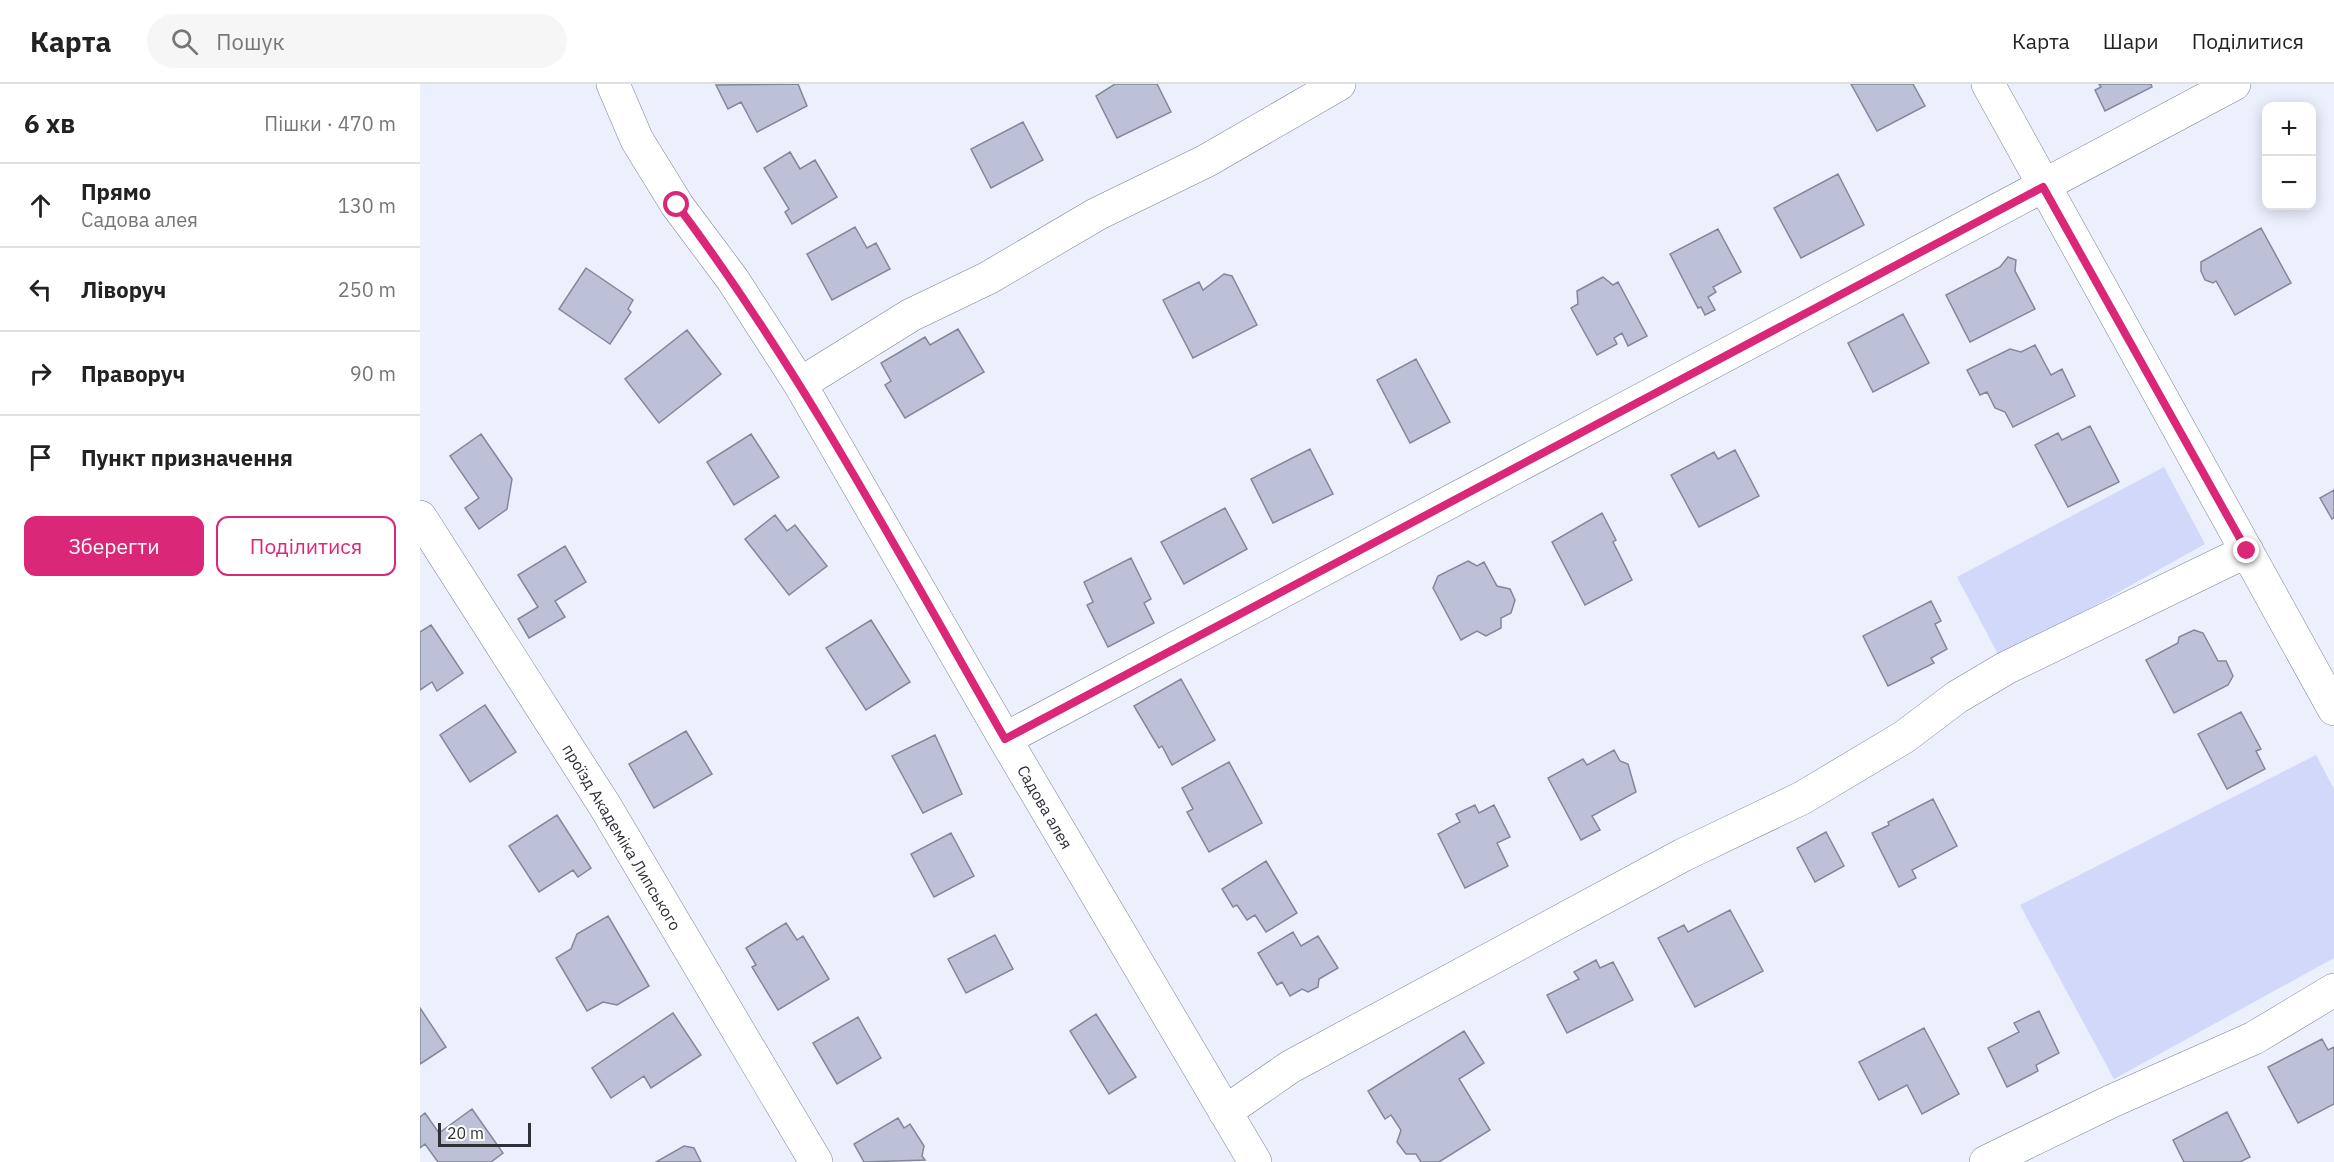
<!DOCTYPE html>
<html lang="uk">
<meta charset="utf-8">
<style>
:root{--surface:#fff;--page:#f6f6f6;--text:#222;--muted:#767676;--line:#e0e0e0;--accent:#db2777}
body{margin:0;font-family:"IBM Plex Sans",sans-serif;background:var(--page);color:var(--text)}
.controls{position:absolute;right:18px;top:18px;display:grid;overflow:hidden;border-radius:12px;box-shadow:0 3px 15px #0003}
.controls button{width:54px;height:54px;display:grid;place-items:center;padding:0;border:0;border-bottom:2px solid var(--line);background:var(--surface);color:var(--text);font:30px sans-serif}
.scale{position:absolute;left:18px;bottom:15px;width:93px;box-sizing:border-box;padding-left:6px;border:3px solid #2e3038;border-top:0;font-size:16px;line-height:21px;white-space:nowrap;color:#2e3038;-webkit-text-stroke:4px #fff;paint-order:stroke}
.stop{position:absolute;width:18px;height:18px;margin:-14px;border:4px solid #db2777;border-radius:50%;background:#fff}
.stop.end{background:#db2777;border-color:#fff;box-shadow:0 2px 6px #0008}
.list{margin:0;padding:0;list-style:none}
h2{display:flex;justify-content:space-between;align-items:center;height:78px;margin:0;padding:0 24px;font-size:26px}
h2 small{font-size:20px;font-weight:400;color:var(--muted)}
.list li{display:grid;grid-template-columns:39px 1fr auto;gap:18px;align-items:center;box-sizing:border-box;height:84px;padding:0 24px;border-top:2px solid var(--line)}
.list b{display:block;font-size:22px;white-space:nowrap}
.list p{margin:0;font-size:20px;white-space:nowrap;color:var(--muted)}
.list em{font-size:20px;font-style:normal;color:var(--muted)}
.actions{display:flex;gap:12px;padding:18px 24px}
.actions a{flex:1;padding:14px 0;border:2px solid var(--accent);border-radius:12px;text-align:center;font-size:21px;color:var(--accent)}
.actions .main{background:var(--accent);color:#fff}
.icon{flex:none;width:33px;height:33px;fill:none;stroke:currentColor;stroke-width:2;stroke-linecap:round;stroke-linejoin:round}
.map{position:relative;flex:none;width:1914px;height:1078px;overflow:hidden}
header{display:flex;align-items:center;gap:36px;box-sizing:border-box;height:84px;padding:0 30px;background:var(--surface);border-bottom:2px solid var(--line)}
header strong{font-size:28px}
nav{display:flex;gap:33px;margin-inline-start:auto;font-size:21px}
.search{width:420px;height:54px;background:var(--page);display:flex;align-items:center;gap:15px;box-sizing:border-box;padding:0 21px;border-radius:33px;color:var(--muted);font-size:22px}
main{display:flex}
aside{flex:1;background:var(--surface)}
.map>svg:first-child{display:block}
.green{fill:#d2d8f9}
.building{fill:#bdc1d7;stroke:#83879b;stroke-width:1.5}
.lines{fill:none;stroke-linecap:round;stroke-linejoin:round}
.minor-casing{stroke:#7e8296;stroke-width:34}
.minor{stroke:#fff;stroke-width:33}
.route{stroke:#db2777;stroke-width:8}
.labels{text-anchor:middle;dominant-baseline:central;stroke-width:4.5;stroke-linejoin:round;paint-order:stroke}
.street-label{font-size:16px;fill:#2e3038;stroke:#fff}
</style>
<header>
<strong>Карта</strong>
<div class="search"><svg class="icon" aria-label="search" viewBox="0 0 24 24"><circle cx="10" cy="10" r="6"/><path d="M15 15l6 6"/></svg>Пошук</div>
<nav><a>Карта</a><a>Шари</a><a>Поділитися</a></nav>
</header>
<main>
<aside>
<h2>6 хв<small>Пішки · 470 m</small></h2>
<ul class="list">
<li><svg class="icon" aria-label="ahead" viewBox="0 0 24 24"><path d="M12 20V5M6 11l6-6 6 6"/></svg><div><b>Прямо</b><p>Садова алея</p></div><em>130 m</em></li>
<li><svg class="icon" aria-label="left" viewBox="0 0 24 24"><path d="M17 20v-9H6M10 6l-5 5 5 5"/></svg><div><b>Ліворуч</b></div><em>250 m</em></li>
<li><svg class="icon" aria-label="right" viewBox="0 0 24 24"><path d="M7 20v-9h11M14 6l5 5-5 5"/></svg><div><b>Праворуч</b></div><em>90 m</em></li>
<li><svg class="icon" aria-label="arrive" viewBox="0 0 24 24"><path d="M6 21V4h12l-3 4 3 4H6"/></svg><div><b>Пункт призначення</b></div></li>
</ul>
<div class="actions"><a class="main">Зберегти</a><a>Поділитися</a></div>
</aside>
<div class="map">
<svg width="1914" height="1078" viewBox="0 0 1914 1078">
<rect width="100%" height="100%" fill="#eceffc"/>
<path class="green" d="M1744,383L1785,460L1580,574L1537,493Z
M1896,671L1914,705V874L1694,995L1600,821Z"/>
<path class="building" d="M378,0L387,22L337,48L321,18L308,25L296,1Z
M695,0H737L751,28L697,54L676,12Z
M1431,0H1493L1505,22L1457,47Z
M1679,0H1731L1732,3L1685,27L1675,6L1681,3Z
M603,38L623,76L571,104L551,65Z
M370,68L380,85L395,76L417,113L372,140L365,128L369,125L344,84Z
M1418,90L1444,141L1381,174L1354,124Z
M435,143L447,164L456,159L470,185L412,216L387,170Z
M1841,144L1871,199L1815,231L1796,197L1793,199L1785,196L1781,187V178Z
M1298,145L1321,188L1293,203L1296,208L1288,213L1295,226L1285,231L1281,223L1278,224L1250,170Z
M1588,173L1596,176L1595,187L1615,225L1550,258L1526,211L1580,183Z
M166,184L213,216L208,225L211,228L190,260L139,225Z
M804,190L812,192L837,241L773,274L743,216L779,198L783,206Z
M1183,193L1193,201L1198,198L1227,252L1208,262L1202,249L1194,254L1197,260L1177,271L1151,224L1158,220L1157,207Z
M1483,230L1509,279L1453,308L1428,259Z
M538,245L564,288L485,334L465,301L471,297L461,279L505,253L510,261Z
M267,246L301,290L239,339L205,295Z
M1615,261L1631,291L1642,285L1655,312L1593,343L1585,328L1575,324L1567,308L1560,311L1547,286L1590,265L1601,268Z
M996,275L1030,338L990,359L957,296Z
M1670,342L1699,398L1648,423L1615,361L1638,349L1642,356Z
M61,350L92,395L87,425L59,445L45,424L59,414L30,372Z
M331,350L359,393L314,421L287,378Z
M890,365L913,410L853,439L831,395Z
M1315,366L1339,412L1279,443L1251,391L1294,368L1298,375Z
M1914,406V434L1912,435L1900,414Z
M805,424L827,465L764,500L741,458Z
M1182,429L1196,456L1193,458L1212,496L1165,521L1132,458Z
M355,431L367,447L375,441L407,482L369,511L325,455Z
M145,462L166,498L135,517L145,533L109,554L98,535L118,523L98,491Z
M711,474L731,515L724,519L734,539L688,563L667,521L673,518L664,498Z
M1048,477L1057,482L1064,478L1077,502L1090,505L1095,516L1091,529L1081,534V544L1066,552L1057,547L1041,556L1013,504L1018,492Z
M1511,517L1521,537L1515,540L1527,565L1511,574L1514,579L1468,602L1443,552Z
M451,536L490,598L446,626L406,564Z
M11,541L43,589L17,607L12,598L0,606V548Z
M1774,546L1783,549L1798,577H1806L1813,592L1808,601L1754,629L1726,576L1758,559L1759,553Z
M761,595L795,656L752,681L742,662L739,664L714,622Z
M65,621L96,668L50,698L20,651Z
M1821,628L1841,665L1836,667L1845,685L1807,705L1778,650Z
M266,647L292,690L234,724L209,680Z
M515,651L542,710L503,729L472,672Z
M1194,666L1200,677L1208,680L1216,708L1172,732L1180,746L1161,756L1128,694L1163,675L1167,681Z
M809,678L842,739L789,768L767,728L773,725L762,704Z
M1513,715L1537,762L1492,786L1496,794L1479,803L1452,749L1469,741L1468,738Z
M1055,721L1059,729L1074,721L1090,753L1077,759L1088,782L1045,804L1018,750L1040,738L1036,730Z
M137,731L171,784L158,793L153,786L119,808L89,762Z
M1406,748L1424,782L1395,798L1377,764Z
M531,749L554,792L514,813L491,770Z
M846,777L877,829L846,848L835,831L827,836L817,821L813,823L802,805Z
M1310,826L1343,887L1275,923L1238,854L1264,841L1268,848Z
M188,832L229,902L197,921L183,918L167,927L136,874L151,865L157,850Z
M366,839L377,856L383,852L409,895L358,926L332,883L336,881L326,864Z
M873,848L881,862L898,852L918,884L899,895L898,903L888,908L882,905L870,912L862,898L857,901L838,869Z
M575,851L593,885L546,909L528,875Z
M1176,876L1180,884L1193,878L1213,916L1147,949L1127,911L1159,895L1154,888Z
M0,924L26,963L0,980Z
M1619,927L1639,969L1616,981L1618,987L1587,1003L1568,964L1599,948L1594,939Z
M253,929L281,971L231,1004L224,992L191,1014L172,984Z
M676,930L716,993L689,1010L650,947Z
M438,933L461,974L417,1000L393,959Z
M1504,944L1539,1010L1502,1030L1487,1001L1459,1016L1439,978Z
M1044,947L1064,979L1039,995L1070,1046L1019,1078H1001L996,1070H986L977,1058L981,1046L971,1031L965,1035L948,1007Z
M1902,955L1908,966L1914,963V1020L1878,1039L1848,983Z
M52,1025L83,1069L71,1078H18L5,1060L0,1064V1033L5,1029L19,1049Z
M1807,1028L1830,1073L1820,1078H1764L1753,1056Z
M478,1034L484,1044L490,1040L504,1062L502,1072L505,1076L444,1078L434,1060Z
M264,1062L274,1064L281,1078H236Z"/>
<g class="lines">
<g class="minor-casing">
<path id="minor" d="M193,0L217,56L257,121L313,196L380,300L585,655L835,1078
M1568,0L1914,625
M380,300L491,231L568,194L677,130L786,77L919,0
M0,433L185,722L396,1078
M585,655L1814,0
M805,1028L870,983L1263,771L1382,714L1484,653L1537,613L1586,584L1827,467
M1566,1078L1692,1017L1834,954L1914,906"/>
</g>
<use href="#minor" class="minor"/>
</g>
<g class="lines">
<path class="route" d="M257,121C383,289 481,474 585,655L1623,103L1827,467"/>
</g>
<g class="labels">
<g class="street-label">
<text transform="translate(625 723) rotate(60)">Садова алея</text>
<text transform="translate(202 753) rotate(59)">проїзд Академіка Липського</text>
</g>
</g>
</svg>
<div class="controls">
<button>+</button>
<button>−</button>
</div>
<div class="scale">20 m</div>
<div class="stop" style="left:257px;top:121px"></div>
<div class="stop end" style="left:1827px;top:467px"></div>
</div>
</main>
